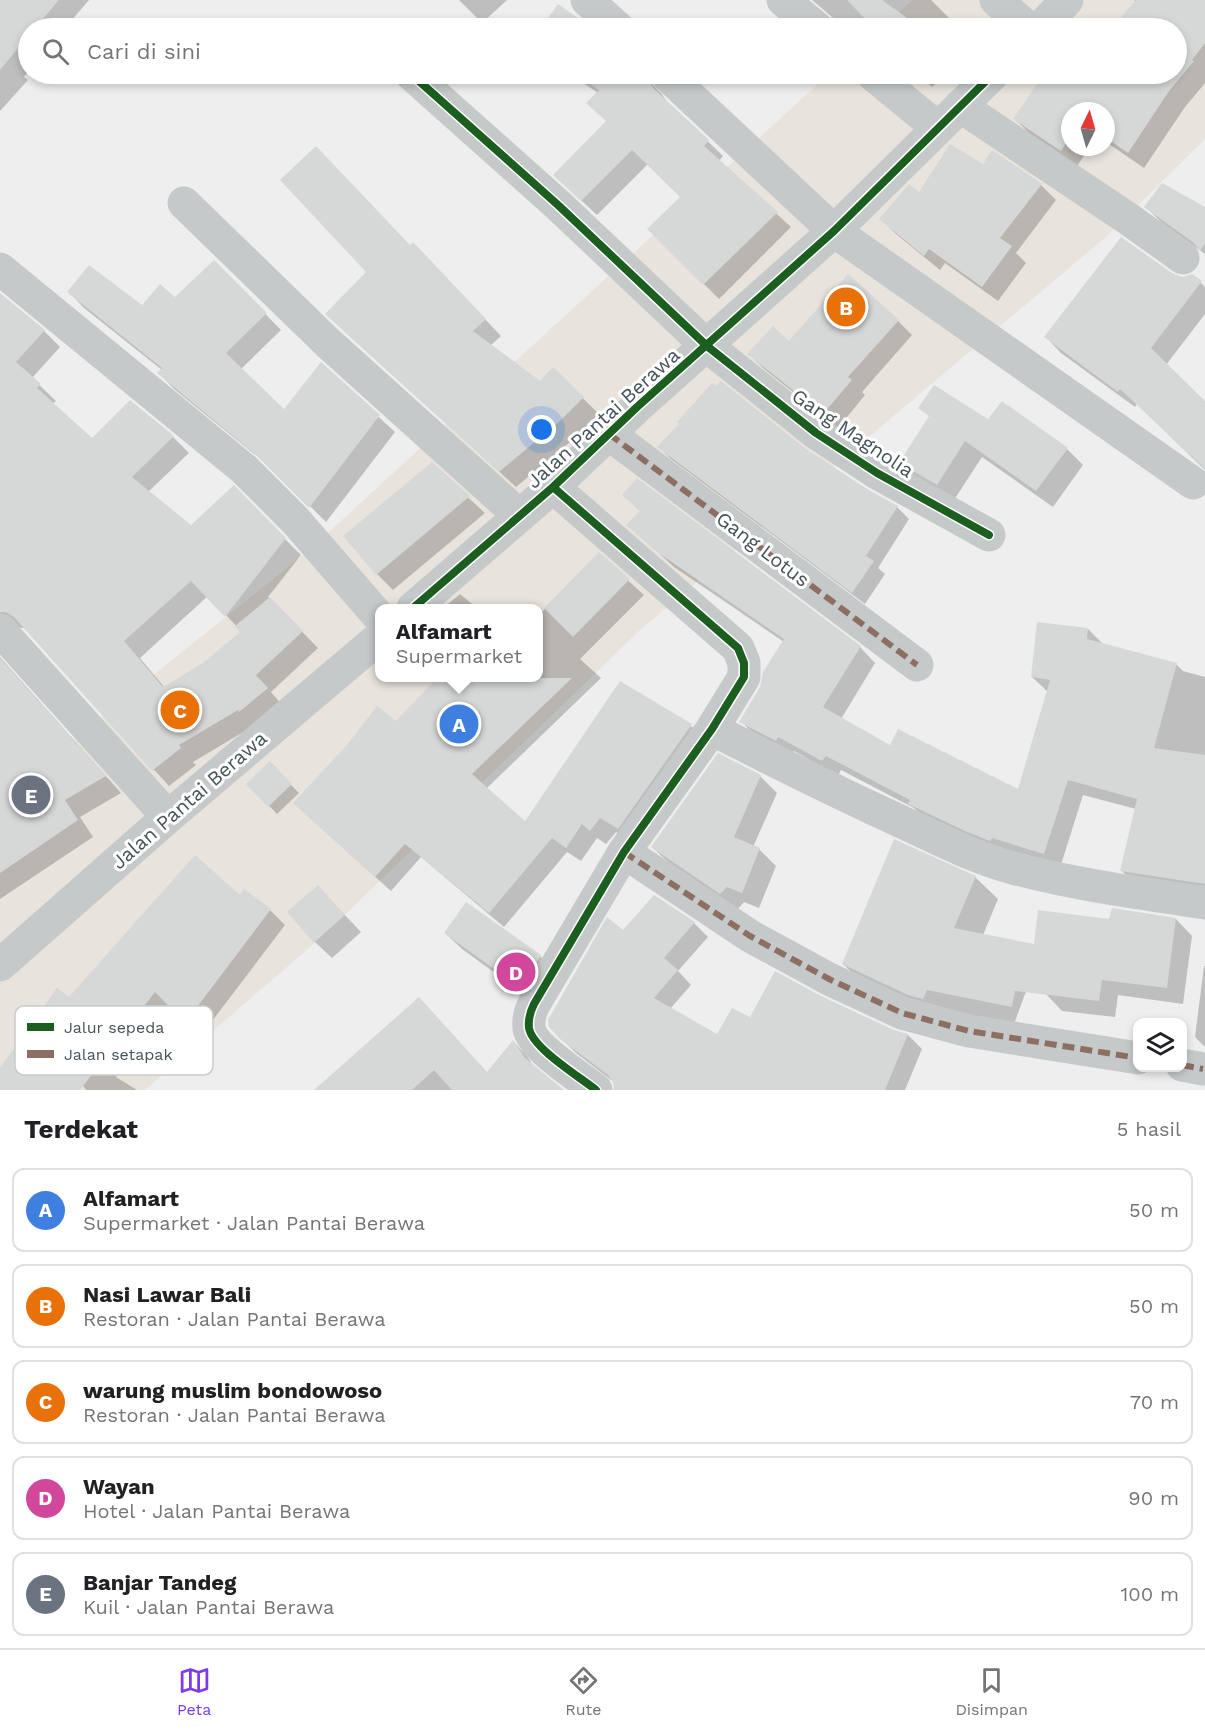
<!DOCTYPE html>
<html lang="id">
<meta charset="utf-8">
<style>
:root{--surface:#fff;--page:#f6f6f6;--text:#202124;--muted:#757577;--line:#e0e0e0;--accent:#7c3aed}
body{margin:0;font-family:"Work Sans",sans-serif;background:var(--page);color:var(--text)}
.controls{position:absolute;right:18px;bottom:18px;display:grid;overflow:hidden;border-radius:12px;box-shadow:0 3px 9px #0003}
.controls button{width:54px;height:54px;display:grid;place-items:center;padding:0;border:0;border-bottom:2px solid var(--line);background:var(--surface);color:var(--text);font:30px sans-serif}
.compass{position:absolute;left:1061px;top:102px;width:54px;height:54px;border-radius:50%;background:var(--surface);box-shadow:0 3px 9px #0003;rotate:5deg}
.you{position:absolute;left:542px;top:430px;width:21px;height:21px;margin:-15px;border:4px solid #fff;border-radius:50%;background:#1a73e8;box-shadow:0 0 0 9px #1a73e833}
.badge{display:grid;place-items:center;width:39px;height:39px;border-radius:50%;background:var(--accent);color:#fff;font-size:20px;font-weight:700}
.pin{position:absolute;translate:-50% -50%;border:3px solid #fff;box-shadow:0 2px 6px #0006}
.popup{position:absolute;left:375px;top:604px;width:168px;height:78px;box-sizing:border-box;display:grid;place-content:center;border-radius:12px;background:var(--surface);filter:drop-shadow(0 2px 4px #0005);font-size:20px;white-space:nowrap;color:var(--muted)}
.popup b{font-size:22px;color:var(--text)}
.popup::after{content:'';position:absolute;left:50%;top:100%;margin-left:-12px;border:12px solid transparent;border-top-color:var(--surface)}
.list{margin:0;padding:0;list-style:none}
h2{display:flex;justify-content:space-between;align-items:center;height:78px;margin:0;padding:0 24px;font-size:26px}
h2 small{font-size:20px;font-weight:400;color:var(--muted)}
.list li{display:grid;grid-template-columns:39px 1fr auto;gap:18px;align-items:center;box-sizing:border-box;height:84px;margin:0 12px 12px;padding:0 12px;border:2px solid var(--line);border-radius:12px}
.list b{display:block;font-size:22px;white-space:nowrap}
.list p{margin:0;font-size:20px;white-space:nowrap;color:var(--muted)}
.list em{font-size:20px;font-style:normal;color:var(--muted)}
.icon{flex:none;width:33px;height:33px;fill:none;stroke:currentColor;stroke-width:2;stroke-linecap:round;stroke-linejoin:round}
.map{position:relative;flex:none;width:1205px;height:1090px;overflow:hidden}
.search{position:absolute;background:var(--surface);box-shadow:0 3px 9px #0003;left:18px;right:18px;top:18px;height:66px;display:flex;align-items:center;gap:15px;box-sizing:border-box;padding:0 21px;border-radius:33px;color:var(--muted);font-size:22px}
.sheet{height:558px;background:var(--surface)}
nav{display:flex;justify-content:space-around;align-items:center;box-sizing:border-box;height:84px;border-top:2px solid var(--line);background:var(--surface);font-size:16px;color:var(--muted)}
nav a{display:grid;justify-items:center;gap:3px}
nav .on{color:var(--accent)}
.map>svg:first-child{display:block}
.commercial{fill:#e8e3dd;fill-rule:evenodd}
.shadow{fill:#0003;fill-rule:evenodd}
.building{fill:#d6d7d7}
.lines{fill:none;stroke-linecap:round;stroke-linejoin:round}
.minor{stroke:#c5c9c9;stroke-width:33}
.quiet{stroke:#8d6e63;stroke-width:6;stroke-dasharray:12 6;stroke-linecap:butt}
.cycleway-casing{stroke:#fff;stroke-width:11}
.cycleway{stroke:#1b5e20;stroke-width:8}
.labels{text-anchor:middle;dominant-baseline:central;stroke-width:6;stroke-linejoin:round;paint-order:stroke}
.street-label{font-size:20px;fill:#465459;stroke:#fff}
.key{fill:#fff;stroke:#c8cccd;stroke-width:1.5}
.key-label{font-size:16px;fill:#465459}
</style>
<div class="map">
<svg width="1205" height="1090" viewBox="0 0 1205 1090">
<rect width="100%" height="100%" fill="#efeeee"/>
<path class="commercial" d="M913,0H1205V139L1107,236L640,630L325,934L145,1090H0V798L308,551L829,74H1176V28H880ZM1070,111H1106V147H1070ZM380,608H538V678H380Z"/>
<path class="shadow" d="M3,0H89L65,28H28V72L24,77L28,80L0,111V3Z
M459,0H507L482,23Z
M812,0H931L959,28H841L832,17Z
M1134,0H1205V83L1185,107L1144,168L1106,142V111H1070V147H1090L1077,166L1031,135L1015,119L1047,74H1176V28H1114L1137,2Z
M558,6L580,21L588,28H543Z
M570,74H642L662,94L667,102L723,156L719,161L791,227L719,299L649,229L682,197L648,164L597,215L570,190L607,122L598,93Z
M918,74H946L932,87Z
M983,166L1041,185L1056,200L1016,253L1026,263L998,301L945,263L940,270L896,234L881,219L920,194Z
M1146,207L1205,209V254L1162,223Z
M410,246L429,260L501,336L490,346L540,383L553,369L599,414L576,437L516,487L343,330L368,272Z
M214,262L281,330L241,369L284,412L321,364L395,432L326,522L274,470L174,389L159,373L162,370L84,308L69,292L142,307L175,299Z
M1171,275L1201,283L1205,287V314L1166,365L1205,403V470L1137,404L1135,407L1061,353L1046,337Z
M0,295L44,331L60,347L32,378L56,401L52,404L92,440L130,402L173,437L189,453L148,492L191,527L234,488L301,555L268,597L318,648L271,692L282,705L255,725L193,762L196,765L169,786L24,628L14,627L0,638ZM208,596L242,632L204,664L165,688L140,658Z
M898,321L912,335L862,392L865,395L838,428L763,368L749,354L789,343Z
M920,408L989,421L1067,449L1083,465L1053,507L982,457L954,500L917,479L901,462L930,417Z
M681,424L805,450L866,490L898,508L909,519L878,568L885,574L865,604L671,459L659,447Z
M432,464L485,513L393,590L377,574Z
M628,525L860,647L875,663L841,719L891,747L1019,791L1048,692L1032,677L1088,629L1103,644L1176,664L1183,671L1205,677V896L1137,886L1122,871L1136,809L1083,795L1060,868L1007,852L925,819L914,808L841,770L838,776L794,751L792,755L756,737L741,721L761,687L784,642L674,567Z
M599,554L644,595L580,659L601,678L486,789L526,823L620,683L691,726L706,740L633,842L616,832L606,844L597,838L581,861L567,852L504,927L421,857L391,891L310,818L439,678H538V616Z
M460,594L477,608H443Z
M0,657L121,793L80,817L93,837L0,899Z
M718,755L760,776L777,793L753,847L759,849L776,866L759,908L744,902L738,909L669,863L652,847Z
M270,763L299,793L277,814L248,784Z
M975,877L998,899L983,935L1036,964L1014,1024L945,1021L866,986L843,964Z
M318,887L361,932L332,958L315,942Z
M245,891L270,910L285,925L200,1037L170,1006L116,1077L137,1090H86L36,1019L240,897Z
M654,897L694,923L708,937L678,971L691,985L670,1009L718,1036L751,1019L820,997L894,1031L908,1035L922,1049L905,1090H717L700,1081L695,1090H616L615,1083L576,1053L561,1038L623,932Z
M1176,919L1192,936L1183,1004L1118,995L1115,1017L1062,1011L1046,994L1111,920Z
M445,933L540,956L557,973L538,1004L462,949Z
M1204,966H1205V1047L1195,1037Z
M419,999L488,1074L514,1042L527,1056L536,1070L563,1090H321Z"/>
<path class="building" d="M0,0H59L35,28H28V36L0,70Z
M847,0H882L921,28H874Z
M1136,0H1205V43L1192,60L1194,61L1169,91L1128,153L1106,138V111H1070V137L1061,151L1013,119L1044,74H1176V28H1112Z
M558,4L581,20L591,28H541Z
M575,74H644L653,88L709,140L704,146L778,212L703,285L647,229L680,197L632,150L581,201L553,175L606,121L586,103L599,90Z
M950,144L983,164L992,150L1042,184L1000,238L1012,246L982,287L929,249L924,256L879,219L909,184L919,192Z
M316,146L410,245L413,242L486,319L473,331L540,381L553,367L584,397L560,421L499,472L325,314L366,272L280,180Z
M1162,183L1205,207V243L1200,251L1194,243L1144,207Z
M1121,237L1172,273L1182,277L1192,274L1202,281L1151,348L1205,401V469L1120,389L1118,392L1044,337Z
M214,260L267,313L226,353L284,409L321,362L380,415L309,508L256,455L157,373L162,368L67,292L89,265L142,305L160,284L175,297Z
M848,274L899,320L848,377L852,380L823,414L747,354L773,326L789,341Z
M0,293L45,330L16,362L41,384L37,388L92,438L130,400L174,436L132,477L191,525L234,485L286,538L225,617L191,581L124,641L163,687L203,663L240,632L235,626L270,597L303,631L256,675L268,688L239,712L238,710L179,745L181,748L152,771L14,617L6,612H0Z
M721,381L806,449L867,489L898,506L866,556L874,561L852,593L657,447L679,424L677,422L712,383L716,386Z
M934,385L988,419L1002,401L1068,448L1036,491L965,441L937,485L899,463L929,416L918,408Z
M432,462L470,496L376,575L343,536Z
M637,478L861,646L823,707L890,745L898,729L1018,789L1050,680L1031,677L1037,622L1088,628L1087,639L1177,663L1154,748L1205,755V884L1120,871L1137,799L1068,780L1044,854L992,838L990,841L965,831L908,804L910,800L826,756L822,761L778,737L776,741L739,722L760,687L763,672L784,639L657,552L626,525L640,511L622,495Z
M599,552L630,579L573,637L544,608Z
M0,658L106,776L65,800L78,820L0,873Z
M437,678H572L472,774L525,821L620,681L692,724L618,829L600,818L590,831L582,824L566,848L552,838L489,913L405,844L375,877L293,803L347,745L377,706L396,721Z
M718,753L761,775L734,837L760,848L742,893L727,887L720,894L651,847Z
M270,761L292,784L268,807L246,784Z
M894,839L976,876L954,928L1034,944L1038,910L1109,919L1112,908L1176,918L1167,988L1102,980L1099,1001L1015,991L1012,1007L927,990L923,999L908,995L842,964Z
M195,855L240,895L244,889L271,909L185,1023L155,992L80,1090H0V1068L57,988L69,997Z
M318,885L345,915L314,943L287,912Z
M654,895L695,922L664,958L678,970L654,998L717,1034L732,1008L750,1017L775,971L821,996L894,1030L908,1034L885,1090H614L613,1082L608,1075L560,1039L549,1027L548,1020L607,917L623,930Z
M466,902L541,955L521,988L444,933Z
M419,997L487,1072L513,1040L525,1058L564,1090H452L434,1070L412,1090H314Z"/>
<g class="lines">
<path class="minor" d="M587,0L618,28
M783,0L817,28
M996,0L1028,28
M1040,28L1067,0
M411,74L558,205L707,346L816,433L877,473L989,535
M666,74L834,231L1193,483
M872,74L938,128
M960,106L1127,218L1183,258
M184,203L327,342L520,516
M0,269L244,469L295,520L380,618
M609,434L917,665
M553,487L738,648L744,663V677L712,729L624,852L534,1004C530,1012 528,1019 529,1028C532,1048 580,1077 596,1090
M413,608L553,487L637,407L834,231L993,74
M0,630L168,817
M712,729C776,762 839,793 904,823C939,839 975,858 1013,868C1076,885 1141,893 1205,903
M624,852L750,936L829,979L902,1013L969,1031L1138,1058
M0,965L168,817L380,637
M1182,1065L1203,1069"/>
<path class="quiet" d="M609,434L917,665
M624,852L750,936L829,979L902,1013L969,1031L1138,1058
M1182,1065L1203,1069"/>
<g class="cycleway-casing">
<path id="cycleway" d="M411,74L558,205L707,346L816,433L877,473L989,535
M553,487L738,648L744,663V677L712,729L624,852L534,1004C530,1012 528,1019 529,1028C532,1048 580,1077 596,1090
M413,608L553,487L637,407L834,231L993,74"/>
</g>
<use href="#cycleway" class="cycleway"/>
</g>
<g class="labels">
<g class="street-label">
<text transform="translate(603 418) rotate(-42)">Jalan Pantai Berawa</text>
<text transform="translate(853 433) rotate(34)">Gang Magnolia</text>
<text transform="translate(763 549) rotate(37)">Gang Lotus</text>
<text transform="translate(189 800) rotate(-41)">Jalan Pantai Berawa</text>
</g>
</g>
<rect x="15" y="1006" width="198" height="69" rx="9" class="key"/>
<rect x="27" y="1023" width="27" height="8" fill="#1b5e20"/>
<rect x="27" y="1050" width="27" height="8" fill="#8d6e63"/>
<g class="key-label">
<text x="64" y="1033">Jalur sepeda</text>
<text x="64" y="1060">Jalan setapak</text>
</g>
</svg>
<div class="controls">
<button><svg class="icon" aria-label="layers" viewBox="0 0 24 24"><path d="M12 4l9 5-9 5-9-5zM3 14l9 5 9-5"/></svg></button>
</div>
<svg class="compass" viewBox="-18 -18 36 36"><path d="M0-13l5 13h-10z" fill="#e53935"/><path d="M0 13l5-13h-10z" fill="#757577"/></svg>
<div class="you"></div>
<div class="pin badge" style="left:459px;top:724px;background:#3f7fe0">A</div>
<div class="popup"><b>Alfamart</b>Supermarket</div>
<div class="pin badge" style="left:846px;top:307px;background:#e8710a">B</div>
<div class="pin badge" style="left:180px;top:710px;background:#e8710a">C</div>
<div class="pin badge" style="left:516px;top:972px;background:#d1479c">D</div>
<div class="pin badge" style="left:31px;top:795px;background:#6b7280">E</div>
<div class="search"><svg class="icon" aria-label="search" viewBox="0 0 24 24"><circle cx="10" cy="10" r="6"/><path d="M15 15l6 6"/></svg>Cari di sini</div>
</div>
<section class="sheet">
<h2>Terdekat<small>5 hasil</small></h2>
<ul class="list">
<li><span class="badge" style="background:#3f7fe0">A</span><div><b>Alfamart</b><p>Supermarket · Jalan Pantai Berawa</p></div><em>50 m</em></li>
<li><span class="badge" style="background:#e8710a">B</span><div><b>Nasi Lawar Bali</b><p>Restoran · Jalan Pantai Berawa</p></div><em>50 m</em></li>
<li><span class="badge" style="background:#e8710a">C</span><div><b>warung muslim bondowoso</b><p>Restoran · Jalan Pantai Berawa</p></div><em>70 m</em></li>
<li><span class="badge" style="background:#d1479c">D</span><div><b>Wayan</b><p>Hotel · Jalan Pantai Berawa</p></div><em>90 m</em></li>
<li><span class="badge" style="background:#6b7280">E</span><div><b>Banjar Tandeg</b><p>Kuil · Jalan Pantai Berawa</p></div><em>100 m</em></li>
</ul>
</section>
<nav>
<a class="on"><svg class="icon" aria-label="map" viewBox="0 0 24 24"><path d="M3 6l6-2 6 2 6-2v14l-6 2-6-2-6 2zM9 4v14M15 6v14"/></svg>Peta</a>
<a><svg class="icon" aria-label="directions" viewBox="0 0 24 24"><path d="M12 3l9 9-9 9-9-9zM9 14v-3h6M13 9l2 2-2 2"/></svg>Rute</a>
<a><svg class="icon" aria-label="saved" viewBox="0 0 24 24"><path d="M7 4h10v16l-5-4-5 4z"/></svg>Disimpan</a>
</nav>
